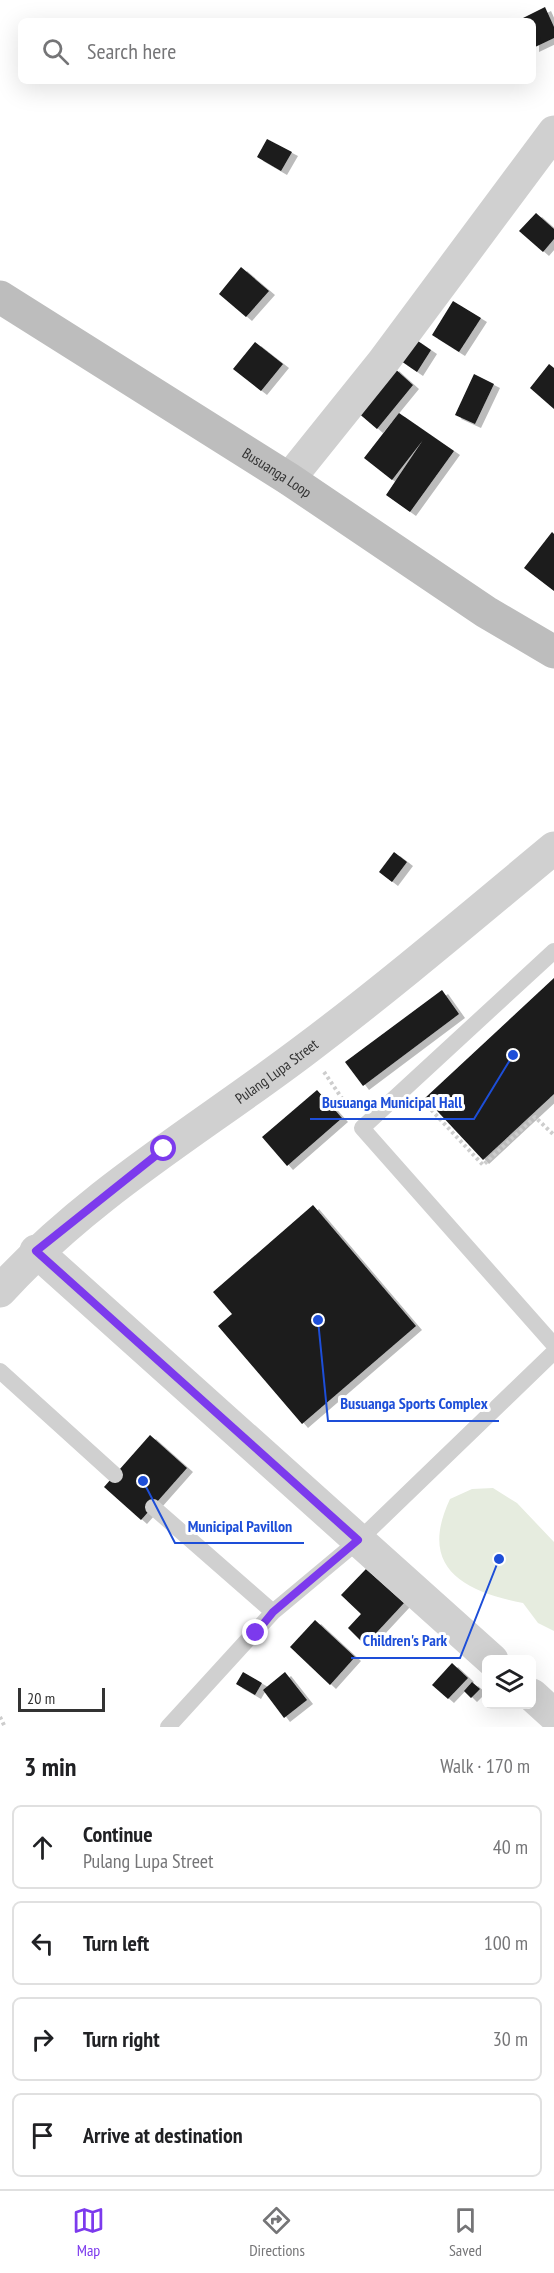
<!DOCTYPE html>
<meta charset="utf-8">
<style>
:root{--surface:#fff;--page:#f2f2f2;--text:#202124;--muted:#757577;--line:#e0e0e0;--accent:#7c3aed}
body{margin:0;font-family:"PT Sans Narrow",sans-serif;background:var(--page);color:var(--text)}
.controls{position:absolute;right:18px;bottom:18px;display:grid;overflow:hidden;border-radius:9px;box-shadow:0 6px 24px #0002}
.controls button{width:54px;height:54px;display:grid;place-items:center;padding:0;border:0;border-bottom:2px solid var(--line);background:var(--surface);color:var(--text);font:30px sans-serif}
.scale{position:absolute;left:18px;bottom:15px;width:87px;box-sizing:border-box;padding-left:6px;border:3px solid #333;border-top:0;font-size:16px;line-height:21px;white-space:nowrap;color:#333;-webkit-text-stroke:4px #fff;paint-order:stroke}
.stop{position:absolute;width:18px;height:18px;margin:-14px;border:4px solid #7c3aed;border-radius:50%;background:#fff}
.stop.end{background:#7c3aed;border-color:#fff;box-shadow:0 2px 6px #0008}
.list{margin:0;padding:0;list-style:none}
h2{display:flex;justify-content:space-between;align-items:center;height:78px;margin:0;padding:0 24px;font-size:26px}
h2 small{font-size:20px;font-weight:400;color:var(--muted)}
.list li{display:grid;grid-template-columns:39px 1fr auto;gap:18px;align-items:center;box-sizing:border-box;height:84px;margin:0 12px 12px;padding:0 12px;border:2px solid var(--line);border-radius:9px}
.list b{display:block;font-size:22px;white-space:nowrap}
.list p{margin:0;font-size:20px;white-space:nowrap;color:var(--muted)}
.list em{font-size:20px;font-style:normal;color:var(--muted)}
.icon{flex:none;width:33px;height:33px;fill:none;stroke:currentColor;stroke-width:2;stroke-linecap:round;stroke-linejoin:round}
.map{position:relative;flex:none;width:554px;height:1727px;overflow:hidden}
.search{position:absolute;background:var(--surface);box-shadow:0 6px 24px #0002;left:18px;right:18px;top:18px;height:66px;display:flex;align-items:center;gap:15px;box-sizing:border-box;padding:0 21px;border-radius:9px;color:var(--muted);font-size:22px}
.sheet{height:462px;background:var(--surface)}
nav{display:flex;justify-content:space-around;align-items:center;box-sizing:border-box;height:84px;border-top:2px solid var(--line);background:var(--surface);font-size:16px;color:var(--muted)}
nav a{display:grid;justify-items:center;gap:3px}
nav .on{color:var(--accent)}
.map>svg:first-child{display:block}
.green{fill:#e6ecdf}
.building{fill:#1a1a1a;filter:url(#shadow)}
.lines{fill:none;stroke-linecap:round;stroke-linejoin:round}
.path{stroke:#cdcdcd;stroke-width:4;stroke-dasharray:3 3;stroke-linecap:butt}
.lane{stroke:#d0d0d0;stroke-width:16}
.street{stroke:#d0d0d0;stroke-width:33}
.secondary{stroke:#bdbdbd;stroke-width:33}
.route{stroke:#7c3aed;stroke-width:8}
.labels{text-anchor:middle;dominant-baseline:central;stroke-width:6;stroke-linejoin:round;paint-order:stroke}
.street-label{font-size:15px;fill:#333;stroke:#fff}
.leader{fill:none;stroke:#1d4ed8;stroke-width:2}
.callout-dot{fill:#1d4ed8;stroke:#fff;stroke-width:2}
.callout-label{font-size:16px;text-anchor:middle;font-weight:bold;fill:#1d4ed8;stroke:#fff;stroke-width:6;stroke-linejoin:round;paint-order:stroke}
</style>
<div class="map">
<svg width="554" height="1727" viewBox="0 0 554 1727">
<defs>
<filter id="shadow"><feDropShadow dx="6" dy="4" stdDeviation="0" flood-color="#0004"/></filter>
</defs>
<rect width="100%" height="100%" fill="#fff"/>
<path class="green" d="M493,1488L517,1503L554,1542V1631L538,1623L523,1603C462,1591 418,1567 450,1499L472,1489Z"/>
<path class="building" d="M545,7L554,27V38L533,48V21H517Z
M267,139L292,152L281,171L257,157Z
M536,213L554,229V239L543,252L519,231Z
M241,267L269,291L246,317L219,294Z
M453,301L481,318L459,352L432,335Z
M415,339L431,350L417,372L401,361Z
M255,342L283,364L261,391L233,369Z
M549,364L554,368V409L530,388Z
M393,367L413,385L377,429L356,411Z
M474,374L494,384L475,424L455,415Z
M399,413L454,451L410,512L386,495L423,440L392,480L364,458Z
M552,532L554,534V591L524,568Z
M394,852L407,862L392,882L379,872Z
M554,978V1094L483,1160L425,1098Z
M442,990L459,1014L363,1086L345,1062Z
M317,1090L342,1118L287,1166L262,1137Z
M313,1205L416,1326L302,1424L218,1326L232,1314L213,1292Z
M150,1435L187,1468L141,1520L104,1487Z
M366,1569L404,1603L365,1645L348,1628L361,1614L341,1595Z
M315,1620L355,1657L330,1685L290,1647Z
M452,1663L468,1678L448,1699L432,1685Z
M243,1672L262,1683L255,1695L236,1684Z
M285,1672L307,1700L284,1718L263,1690Z
M472,1682L480,1689L471,1698L464,1691Z"/>
<g class="lines">
<path class="path" d="M324,1072L350,1110
M423,1101L483,1165L535,1117L554,1135
M0,1717L5,1727"/>
<path class="lane" d="M554,951L362,1128L554,1345
M0,1371L115,1475
M153,1507L273,1612
M168,1727L273,1612L358,1541L554,1352"/>
<g class="street">
<path d="M289,479L383,362L554,132"/>
<path d="M36,1251L492,1660"/>
<path id="s1" d="M0,1291C89,1193 202,1128 306,1049C391,985 472,916 554,848"/>
<path d="M532,1695L554,1715"/>
</g>
<path class="secondary" id="s2" d="M0,297L289,479L486,612L554,652"/>
</g>
<g class="lines">
<path class="route" d="M164,1149L36,1251L358,1540L273,1612L256,1633"/>
</g>
<g class="labels">
<g class="street-label">
<text stroke="none"><textPath href="#s2" startOffset="328">Busuanga Loop</textPath></text>
<text stroke="none"><textPath href="#s1" startOffset="354">Pulang Lupa Street</textPath></text>
</g>
</g>
<path class="leader" d="M513 1055L474 1119H310M318 1320L328 1421H499M143 1481L175 1543H304M499 1559L460 1658H351"/>
<g class="callout-dot">
<circle cx="513" cy="1055" r="6"/>
<circle cx="318" cy="1320" r="6"/>
<circle cx="143" cy="1481" r="6"/>
<circle cx="499" cy="1559" r="6"/>
</g>
<g class="callout-label">
<text x="392" y="1108">Busuanga Municipal Hall</text>
<text x="414" y="1409">Busuanga Sports Complex</text>
<text x="240" y="1532">Municipal Pavillon</text>
<text x="405" y="1646">Children's Park</text>
</g>
</svg>
<div class="controls">
<button><svg class="icon" aria-label="layers" viewBox="0 0 24 24"><path d="M12 4l9 5-9 5-9-5zM3 14l9 5 9-5"/></svg></button>
</div>
<div class="scale">20 m</div>
<div class="stop" style="left:164px;top:1149px"></div>
<div class="stop end" style="left:256px;top:1633px"></div>
<div class="search"><svg class="icon" aria-label="search" viewBox="0 0 24 24"><circle cx="10" cy="10" r="6"/><path d="M15 15l6 6"/></svg>Search here</div>
</div>
<section class="sheet">
<h2>3 min<small>Walk · 170 m</small></h2>
<ul class="list">
<li><svg class="icon" aria-label="ahead" viewBox="0 0 24 24"><path d="M12 20V5M6 11l6-6 6 6"/></svg><div><b>Continue</b><p>Pulang Lupa Street</p></div><em>40 m</em></li>
<li><svg class="icon" aria-label="left" viewBox="0 0 24 24"><path d="M17 20v-9H6M10 6l-5 5 5 5"/></svg><div><b>Turn left</b></div><em>100 m</em></li>
<li><svg class="icon" aria-label="right" viewBox="0 0 24 24"><path d="M7 20v-9h11M14 6l5 5-5 5"/></svg><div><b>Turn right</b></div><em>30 m</em></li>
<li><svg class="icon" aria-label="arrive" viewBox="0 0 24 24"><path d="M6 21V4h12l-3 4 3 4H6"/></svg><div><b>Arrive at destination</b></div></li>
</ul>
</section>
<nav>
<a class="on"><svg class="icon" aria-label="map" viewBox="0 0 24 24"><path d="M3 6l6-2 6 2 6-2v14l-6 2-6-2-6 2zM9 4v14M15 6v14"/></svg>Map</a>
<a><svg class="icon" aria-label="directions" viewBox="0 0 24 24"><path d="M12 3l9 9-9 9-9-9zM9 14v-3h6M13 9l2 2-2 2"/></svg>Directions</a>
<a><svg class="icon" aria-label="saved" viewBox="0 0 24 24"><path d="M7 4h10v16l-5-4-5 4z"/></svg>Saved</a>
</nav>
